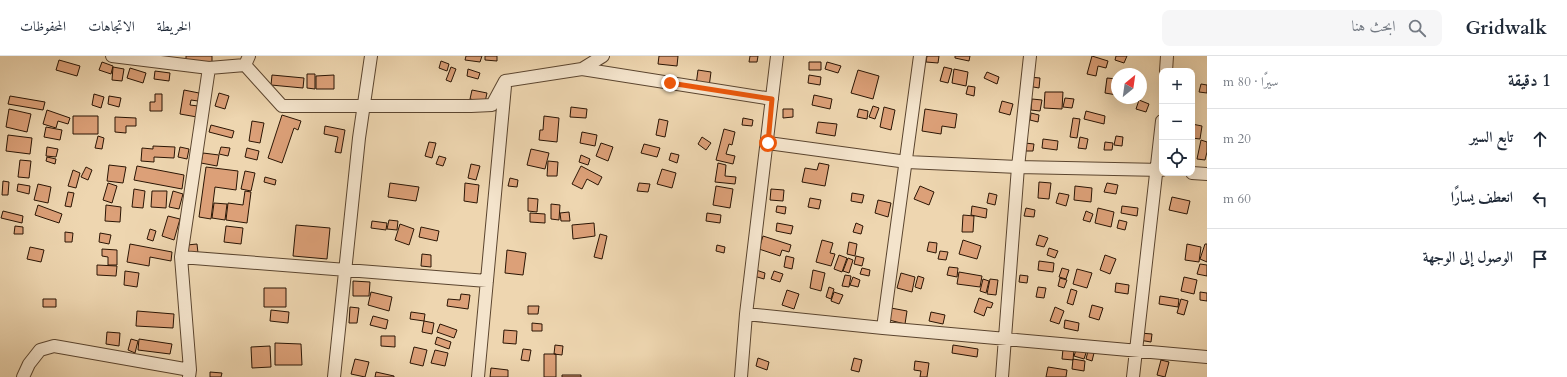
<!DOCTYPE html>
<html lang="ar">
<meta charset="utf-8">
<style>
:root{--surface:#fff;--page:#f6f6f7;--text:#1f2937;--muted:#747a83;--line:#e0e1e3}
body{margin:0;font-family:Cardo,Amiri,serif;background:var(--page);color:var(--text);direction:rtl}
.controls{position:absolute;right:12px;top:12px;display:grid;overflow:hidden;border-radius:8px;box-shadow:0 4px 16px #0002}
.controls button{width:36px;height:36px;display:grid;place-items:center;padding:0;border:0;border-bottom:1px solid var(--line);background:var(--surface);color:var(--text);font:20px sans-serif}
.compass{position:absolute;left:1111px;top:12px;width:36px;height:36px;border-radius:50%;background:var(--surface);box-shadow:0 4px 16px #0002;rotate:29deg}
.stop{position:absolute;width:12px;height:12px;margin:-9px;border:3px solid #ea580c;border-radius:50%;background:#fff}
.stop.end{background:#ea580c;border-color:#fff;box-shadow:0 1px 4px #0008}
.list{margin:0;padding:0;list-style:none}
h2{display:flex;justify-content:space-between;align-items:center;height:52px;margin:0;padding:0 16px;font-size:17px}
h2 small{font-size:13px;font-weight:400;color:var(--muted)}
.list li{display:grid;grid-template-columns:26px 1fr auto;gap:12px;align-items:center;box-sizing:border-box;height:60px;padding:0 16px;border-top:1px solid var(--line)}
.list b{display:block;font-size:15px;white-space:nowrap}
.list em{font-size:13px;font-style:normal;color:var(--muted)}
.icon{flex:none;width:22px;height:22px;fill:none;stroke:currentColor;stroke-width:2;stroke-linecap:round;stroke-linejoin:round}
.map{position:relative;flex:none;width:1207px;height:321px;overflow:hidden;direction:ltr}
header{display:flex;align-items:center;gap:24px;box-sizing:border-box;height:56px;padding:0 20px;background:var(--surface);border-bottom:1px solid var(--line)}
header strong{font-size:19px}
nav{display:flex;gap:22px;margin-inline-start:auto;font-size:14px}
.search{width:280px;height:36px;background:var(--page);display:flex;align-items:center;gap:10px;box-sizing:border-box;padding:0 14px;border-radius:8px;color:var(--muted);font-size:15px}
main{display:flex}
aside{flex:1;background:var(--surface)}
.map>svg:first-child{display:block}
.building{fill:#dca078;stroke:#2a1504}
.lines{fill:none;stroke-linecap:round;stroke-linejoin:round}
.minor-casing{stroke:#5b452f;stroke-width:14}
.minor{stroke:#f4e4cc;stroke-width:12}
.route{stroke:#ea580c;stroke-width:5}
</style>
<header>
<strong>Gridwalk</strong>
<div class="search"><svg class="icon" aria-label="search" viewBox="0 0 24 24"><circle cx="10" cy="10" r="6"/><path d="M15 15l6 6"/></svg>ابحث هنا</div>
<nav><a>الخريطة</a><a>الاتجاهات</a><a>المحفوظات</a></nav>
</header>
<main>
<aside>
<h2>1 دقيقة<small>سيرًا · 80 m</small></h2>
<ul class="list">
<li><svg class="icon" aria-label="ahead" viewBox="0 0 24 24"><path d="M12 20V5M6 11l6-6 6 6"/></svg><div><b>تابع السير</b></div><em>20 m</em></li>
<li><svg class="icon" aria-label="left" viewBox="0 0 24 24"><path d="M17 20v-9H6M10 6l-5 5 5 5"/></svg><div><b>انعطف يسارًا</b></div><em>60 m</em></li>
<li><svg class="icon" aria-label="arrive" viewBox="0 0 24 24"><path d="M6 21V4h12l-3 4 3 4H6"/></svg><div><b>الوصول إلى الوجهة</b></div></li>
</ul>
</aside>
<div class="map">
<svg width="1207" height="321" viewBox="0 0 1207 321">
<rect width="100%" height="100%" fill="#eed6b0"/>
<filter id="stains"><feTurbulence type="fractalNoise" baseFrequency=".005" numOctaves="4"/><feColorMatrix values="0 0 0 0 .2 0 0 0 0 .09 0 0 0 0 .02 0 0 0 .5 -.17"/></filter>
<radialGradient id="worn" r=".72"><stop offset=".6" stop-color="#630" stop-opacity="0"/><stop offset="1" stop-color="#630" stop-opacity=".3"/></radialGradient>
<path class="building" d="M186,0H212V6L186,5Z
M466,0H482L480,6L465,4Z
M485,0H497V5L485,4Z
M659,0H678L677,10L658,8Z
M750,0H758L757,6H749Z
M927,0H939L938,7L926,6Z
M955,0H970L969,5L955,2Z
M1092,0L1108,5L1106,12L1098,10L1096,20L1087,18Z
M1116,0H1127L1124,7L1115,4Z
M59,4L80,10L77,20L56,14Z
M441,5L449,8L447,15L439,12Z
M102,6L113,10L111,18L99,14Z
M809,6H821V14H809Z
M827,6L841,10L838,17L825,13Z
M113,11L124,13L122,25L112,24Z
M451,11L456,13L451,26L446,24Z
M944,11L952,13L948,27L940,25Z
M130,12L146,17L143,27L127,22Z
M468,13L480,17L478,23L467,20Z
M954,13L968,16L966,30L952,27Z
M698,14L711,16L709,31L696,29Z
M858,14L879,20L873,43L851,37Z
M155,15L170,17L169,25L154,23Z
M987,16L999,21L997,28L984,22Z
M307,18H315V33L307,32Z
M272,19L304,22L303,32L271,29Z
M334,19V33H316V20Z
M809,19L821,21L820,29L808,27Z
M1029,21L1040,22L1039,32L1028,30Z
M1107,22L1117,23V39L1105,37Z
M1201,28L1207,29V37L1199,36Z
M968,30L975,31L974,40L966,38Z
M184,34L199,37L198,45L191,44L190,49L198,50L197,61L180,58Z
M472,34L487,37L485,46L470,43Z
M1045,36H1063L1062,53L1044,52Z
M219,37L229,40L225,53L215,50Z
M94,38L104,41L101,52L92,49Z
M155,38H162V55H150V46H155Z
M814,39L832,43L830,53L812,49Z
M10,40L45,46L43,54L8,48Z
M109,40L121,42L119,51L108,48Z
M1065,42L1074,43L1072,52L1063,51Z
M1032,43L1042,44L1040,55L1031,54Z
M1139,44L1149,48L1146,56L1136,53Z
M1002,45L1013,48L1010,59L999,56Z
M873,50L879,52L875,63L869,61Z
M571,51L587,53L586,62L570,61Z
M884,51L895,54L891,74L880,71Z
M9,53L31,58L27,76L6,71Z
M783,53H793V61L783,62Z
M859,53L868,55L867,63L857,61Z
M925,53L957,58L955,72L942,70L941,78L922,75Z
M47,54L70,62L68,68L58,65L56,72L43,68Z
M1086,55L1105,60L1104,68L1084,63Z
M1031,57L1039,59L1038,66L1030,64Z
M282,59L301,65L298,74L294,72L282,107L268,102Z
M73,60H98V78H73Z
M544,60L559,62L557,86L539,84L540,74H543Z
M115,61L136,62V70H126V77L115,76Z
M743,62L753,64L752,70L742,69Z
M1073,62L1080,63L1077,82L1070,81Z
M659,63L668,65L665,81L656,79Z
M252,65L264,67L260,87L249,85Z
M818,66L837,68L835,80L816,77Z
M1192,68L1202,70L1200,83L1192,82Z
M211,69L234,75L232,82L209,76Z
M325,70L345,74L341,97L335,96L338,81L324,78Z
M46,71L62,74L60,84L44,81Z
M724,73L735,76L732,89L729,88L726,98L735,100L733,108L716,104Z
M582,76L597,79L595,90L580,87Z
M8,79L32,82L30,98L6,95Z
M98,80L104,82L102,93L95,92Z
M1116,80L1123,81L1122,90L1114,89Z
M702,81L711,87L706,94L698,88Z
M1080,81L1088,83L1086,93L1078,92Z
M1043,83L1058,85L1057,94L1042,92Z
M1201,84L1207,86V96L1205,104L1197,103Z
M429,86L436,87L432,102L425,100Z
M1105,86L1113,87L1112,94H1104Z
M601,87L613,91L608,105L596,100Z
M1025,87L1034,88L1033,95H1025Z
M644,88L660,92L657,101L641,97Z
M153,90L175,91L174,102L154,101V106L141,105L142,92L153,93Z
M47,91L58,93L56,101L46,100Z
M180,91L189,93L187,103L178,101Z
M221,91L230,92L228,100L219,98Z
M247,92L259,95L257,104L245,101Z
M531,93L549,97L545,113L527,109Z
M203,97L219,99L217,110L201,107Z
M671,97L679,99L677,107L669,104Z
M581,99L590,103L588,109L579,106Z
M439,100L446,102L443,110L436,108Z
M47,101L56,103L55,108L46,105Z
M20,104L31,105L29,122L18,121Z
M548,105L558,106L557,120H547Z
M718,107L726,109L725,120L736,121L735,128L715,126Z
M819,107L829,109L825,130L802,126L805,112L817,114Z
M471,108L480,110L476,124L468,122Z
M109,109L126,111L123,127L107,125Z
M137,110L184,119L182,133L134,124Z
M581,110L602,121L598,129L587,123L582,133L572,128Z
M86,111L92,114L88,124L81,121Z
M206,111L238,115L236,134L215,131L211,163L199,161Z
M662,113L676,117L672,132L657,128Z
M73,114L80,117L76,132L68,130Z
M245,115L255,117L251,135L241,133Z
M265,121L276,124L275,129L264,126Z
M510,122L518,124L517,131L508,130Z
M3,125L9,126L8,139H2Z
M1039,126L1051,127L1049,143L1038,142Z
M108,127L117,130L112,147L103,144Z
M390,127L419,131L416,145L388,141Z
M465,127L479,129L477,147L464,145Z
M639,127L650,128L648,136L637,135Z
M1107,127L1118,129L1116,138L1104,136Z
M18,128L30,130L29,138L17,135Z
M38,128L51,131L48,147L34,144Z
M716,130L733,133L730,152L713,149Z
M920,130L934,136L929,149L914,143Z
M1075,130L1092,132L1091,146L1074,144Z
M134,133L145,135L143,152L132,151Z
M771,133L784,134L783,145L770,144Z
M152,135H167L166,152L151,151Z
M173,135L183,138L179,153L169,151Z
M245,135L251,136L247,167L226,164L228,147L243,149Z
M68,136L74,137L71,151L65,150Z
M852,137L864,139L862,147L851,145Z
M989,137L997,139L995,149L987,147Z
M1059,137L1069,139L1066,150L1056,147Z
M1172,141L1190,145L1187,158L1169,154Z
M528,142L538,143L537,156L528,155Z
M810,142L821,144L819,153L808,151Z
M878,144L891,147L888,161L875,157Z
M214,147L227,148L225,164L212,162Z
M551,148L560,149L559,164L551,163Z
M38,149L62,158L59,167L35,159Z
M106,149L121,151L120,166L105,165Z
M777,150L786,151L785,158L776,156Z
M972,150L987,153L986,162L971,159Z
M1122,150L1138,152L1137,160L1121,157Z
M1026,152L1035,154L1034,161L1024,160Z
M1098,152L1114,156L1111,171L1095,167Z
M3,155L23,160L22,167L1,162Z
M1086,155L1093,158L1090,166L1083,164Z
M569,156L570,165H561L560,157Z
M530,157L545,158V167L530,166Z
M707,157L721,159L720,167L706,165Z
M963,159L974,160L973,176H962Z
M168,160L180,163L174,184L162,180Z
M389,164L398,165L397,174L387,173Z
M1119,164L1127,166L1125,174L1117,172Z
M372,165L387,167L386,174L371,172Z
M594,167L595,180L573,183L572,169Z
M777,167L793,170L791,178L776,175Z
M856,167L863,170L861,178L853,176Z
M400,168L414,173L409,189L395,184Z
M296,169L330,172L327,203L293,200Z
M15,170L23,171V178H14Z
M226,170L243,172L241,188L224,186Z
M421,171L439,175L437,185L419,181Z
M150,173L156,175L153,185L147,183Z
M65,176L73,177L72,186H65Z
M100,177L111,179L109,188L99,186Z
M600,178L607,180L602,203L594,201Z
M1039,179L1048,182L1044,191L1036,189Z
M763,180L791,189L789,196L782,194L780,200L759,193Z
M822,184L833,187L830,197L835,198L831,210L816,206Z
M963,184L981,190L977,203L959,198Z
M849,186L857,188L855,200L847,198Z
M929,186L937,187L936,197L927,195Z
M130,188L172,196L171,205L150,201L149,210L127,206Z
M197,188L198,197L187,198V189Z
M1187,188L1201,191L1199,206L1185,204Z
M1205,188H1207V206L1200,203Z
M717,189L725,191L724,197L716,195Z
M30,191L44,194L41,206L27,203Z
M1049,192L1058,195L1055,202L1047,199Z
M102,193L117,194V209H108V201L102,200Z
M507,194L526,197L523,219L505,217Z
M940,195L948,196L946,204L938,203Z
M422,198L431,199V211L421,210Z
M839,199L847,202L842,216L834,213Z
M1105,199L1116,203L1110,218L1100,214Z
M786,200L794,202L792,213L784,211Z
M856,200L864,202L862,210L854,208Z
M848,202L853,204L849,217L843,215Z
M1039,205L1054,207L1053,216L1038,214Z
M1200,208L1207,209V220L1197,218Z
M97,209L117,210L116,220L97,219Z
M949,211L958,212L957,221L947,219Z
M862,212L870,214L869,220L860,218Z
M1062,212L1069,214L1066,223L1059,221Z
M1077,213L1092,217L1087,232L1073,228Z
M756,214L765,217L764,223L754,220Z
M813,214L825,217L821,235L810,232Z
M125,215L139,217L137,231L124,229Z
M774,215L783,218L780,226L771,223Z
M959,216L982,220L980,231L957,228Z
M901,217L915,221L912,236L897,232Z
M845,219L851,220L849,231L842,230Z
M1020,219L1028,220L1027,227L1019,226Z
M918,220L924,222L921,233L915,231Z
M853,221L860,224L858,231L850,229Z
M1184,221L1197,224L1194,238L1181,235Z
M1060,222L1067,224L1064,232L1058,230Z
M983,223L989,225L986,237L980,235Z
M990,223L998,224L996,239L987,238Z
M353,225L370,226L369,240H353Z
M1116,227L1129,229L1128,238L1115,236Z
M829,231L834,233L831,243L826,241Z
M1038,231L1046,232L1044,242L1036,241Z
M264,232H286V251H264Z
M1071,233L1077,235L1073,249L1067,247Z
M787,234L799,238L794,253L782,249Z
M371,236L392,241L389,255L368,249Z
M834,236L843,239L839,248L831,245Z
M1200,236L1207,237V245L1200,244Z
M461,238L470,239L468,253L447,250L448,243L460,244Z
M1160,240L1179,243L1178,251L1159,248Z
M979,242L993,247L991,252L987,251L984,260L974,256Z
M43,243H56V251H43Z
M1181,243L1188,245L1184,259L1177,257Z
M1092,249L1103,252L1099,264L1089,261Z
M528,250H539L538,258H528Z
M350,251L359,252L357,267H349Z
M1055,251L1064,255L1059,268L1050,265Z
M891,252L907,255L905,268L889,264Z
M271,254L289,256L288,267L270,265Z
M137,255L174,258L173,272L136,270Z
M411,256L425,258L424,265L410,263Z
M931,256L945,259L943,268L929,265Z
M373,260L388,264L386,273L370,269Z
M1065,264L1079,267L1078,275L1064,272Z
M424,265L434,267L432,278L422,276Z
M532,267L542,268V275H532Z
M440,268L457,274L454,282L437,276Z
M504,274L517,275L516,288L503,287Z
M107,276L120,277L119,290L106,288Z
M1140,277L1152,278L1151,286L1139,284Z
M381,280H395V291L381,290Z
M437,281L451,286L449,293L435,288Z
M131,283L138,285L135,297L128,294Z
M139,283L172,288L170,298L138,294Z
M275,287L301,288L302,309H275Z
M555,289L563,290L562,299L554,298Z
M953,289L978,293L977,301L952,297Z
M270,290L271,311L252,312L251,291Z
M414,291L427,294L423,310L410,307Z
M523,293L531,294L529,305L521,304Z
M1063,293L1074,294L1073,304L1062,303Z
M435,294L448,297L445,310L431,307Z
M1076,294L1086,297L1084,303L1074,300Z
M1088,295L1094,297L1092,305L1086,303Z
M544,298H556V321H544Z
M758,302L769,306L767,314L756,310Z
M854,302L862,304L859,316L851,314Z
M355,303L369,306L365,321L351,318Z
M1073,303L1085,305L1084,315L1072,313Z
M1161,304L1169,306L1165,321L1157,319Z
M915,305L929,307L927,321H920L921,315L914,314Z
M1048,311L1067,314L1066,321H1046Z
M491,312L508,314V321H490Z
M210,316L222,317L221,321H210Z
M376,316L394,320V321H375Z
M562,319H581V321H562Z"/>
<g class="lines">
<g class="minor-casing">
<path id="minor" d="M112,0L209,12L245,9L249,0
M245,9L282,50H471L492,49L505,25L582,13L603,0
M582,13L772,43
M1166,15L1167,0
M768,87L907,106L1018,111L1162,114
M1192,117L1207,118
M181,201L487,225
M746,258L883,272L1207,301
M883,272L920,0
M23,321L29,308L40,294L54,290L190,314
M189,321L190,314L181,201L209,12
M334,321L359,82L371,0
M478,321L505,30
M741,321L746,258L777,0
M1002,321L1018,111L1030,0
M1133,321L1162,65"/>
</g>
<use href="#minor" class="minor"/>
</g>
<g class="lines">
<path class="route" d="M670,27L772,43L768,87"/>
</g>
<rect width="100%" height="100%" filter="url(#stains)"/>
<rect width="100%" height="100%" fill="url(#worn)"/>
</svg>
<div class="controls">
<button>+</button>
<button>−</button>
<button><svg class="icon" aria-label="locate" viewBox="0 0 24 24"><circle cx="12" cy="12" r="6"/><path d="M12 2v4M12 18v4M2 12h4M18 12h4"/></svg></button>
</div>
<svg class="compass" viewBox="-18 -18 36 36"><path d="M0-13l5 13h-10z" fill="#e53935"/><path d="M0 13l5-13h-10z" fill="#747a83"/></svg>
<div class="stop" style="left:768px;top:87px"></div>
<div class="stop end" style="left:670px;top:27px"></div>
</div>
</main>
